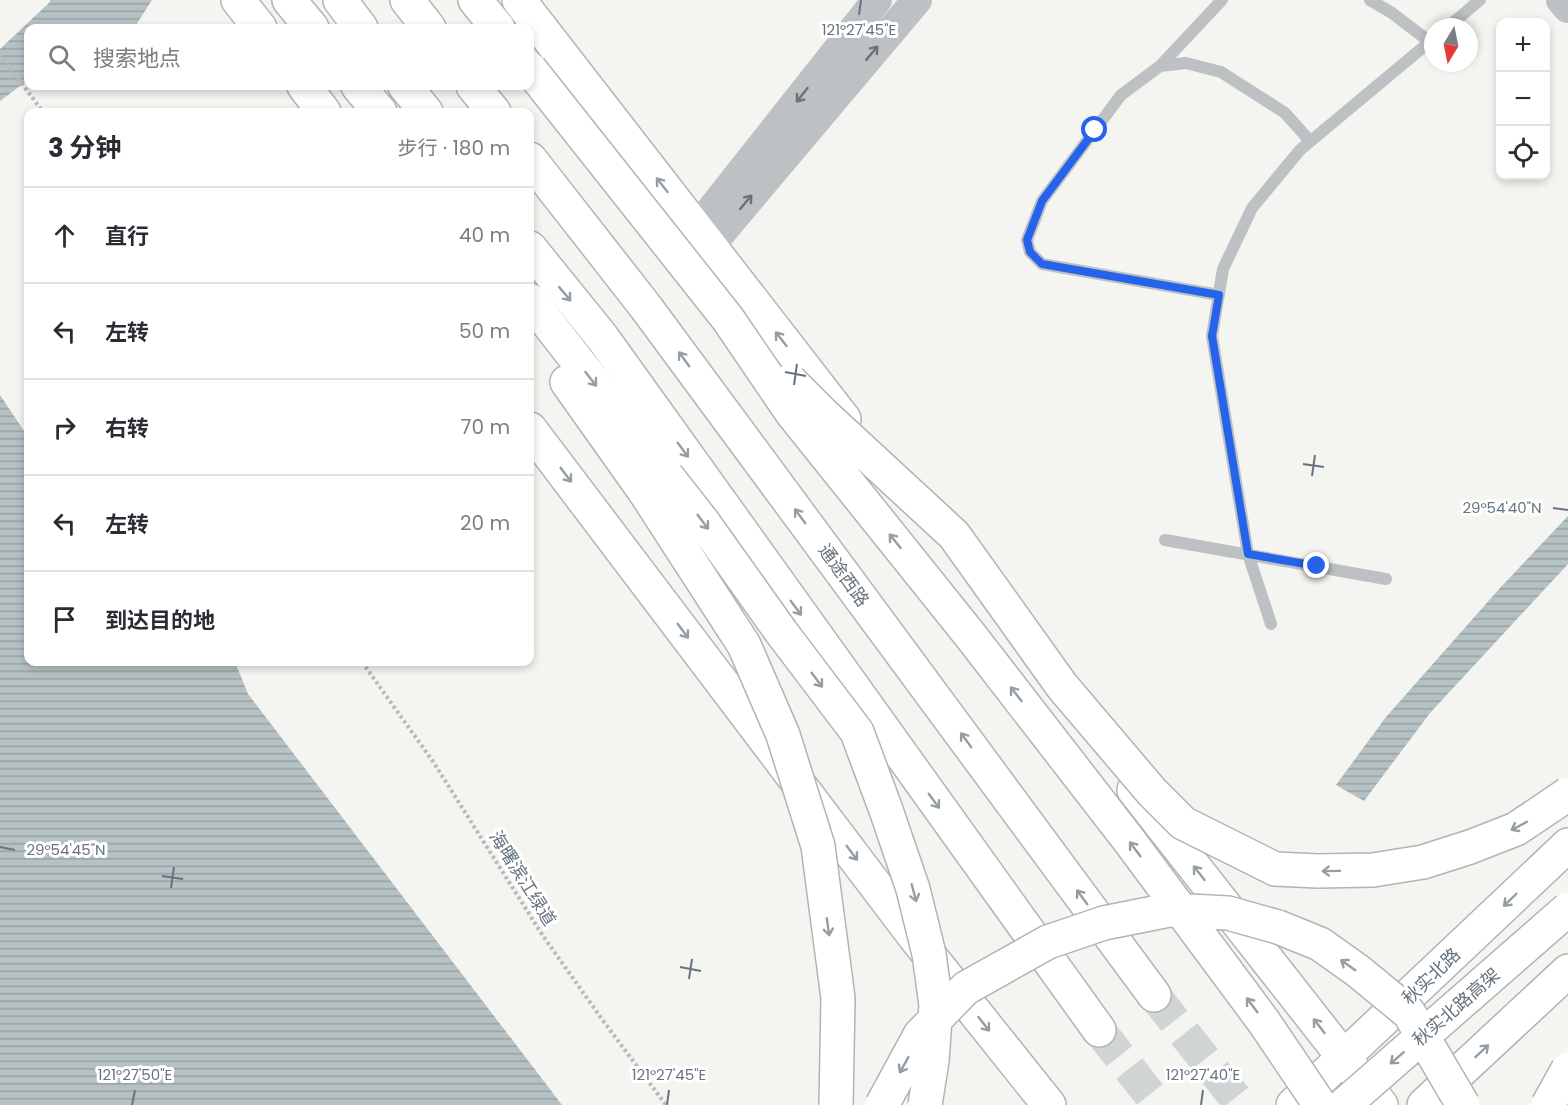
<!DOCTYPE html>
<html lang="zh">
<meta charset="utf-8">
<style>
:root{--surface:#fff;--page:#f2f2f3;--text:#2b2b33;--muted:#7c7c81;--line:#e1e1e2}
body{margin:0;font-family:Poppins,"Noto Sans SC",sans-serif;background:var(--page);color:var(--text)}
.controls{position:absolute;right:18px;top:18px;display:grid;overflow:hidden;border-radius:12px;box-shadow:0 3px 9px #0003}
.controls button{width:54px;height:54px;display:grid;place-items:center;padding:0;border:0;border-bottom:2px solid var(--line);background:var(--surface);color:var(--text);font:30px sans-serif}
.compass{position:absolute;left:1424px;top:18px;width:54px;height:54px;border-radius:50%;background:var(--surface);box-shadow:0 3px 9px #0003;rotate:190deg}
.stop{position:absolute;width:18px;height:18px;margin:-14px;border:4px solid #2563eb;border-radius:50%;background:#fff}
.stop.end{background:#2563eb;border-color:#fff;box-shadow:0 2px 6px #0008}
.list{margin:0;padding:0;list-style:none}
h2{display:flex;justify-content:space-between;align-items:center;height:78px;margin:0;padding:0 24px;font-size:26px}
h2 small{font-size:20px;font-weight:400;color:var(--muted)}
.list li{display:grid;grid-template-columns:39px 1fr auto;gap:18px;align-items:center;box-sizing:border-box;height:96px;padding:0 24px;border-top:2px solid var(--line)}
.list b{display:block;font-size:22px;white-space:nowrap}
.list em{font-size:20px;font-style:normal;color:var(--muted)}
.icon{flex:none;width:33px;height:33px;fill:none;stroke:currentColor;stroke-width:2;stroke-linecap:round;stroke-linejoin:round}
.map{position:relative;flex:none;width:1568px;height:1105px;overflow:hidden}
.search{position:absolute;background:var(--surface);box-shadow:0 3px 9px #0003;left:24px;top:24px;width:510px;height:66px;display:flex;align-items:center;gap:15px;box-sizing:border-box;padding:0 21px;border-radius:12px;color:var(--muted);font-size:22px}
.panel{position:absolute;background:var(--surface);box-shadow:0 3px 9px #0003;left:24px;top:108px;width:510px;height:558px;border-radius:12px}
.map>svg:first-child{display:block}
.water{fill:url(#water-rules)}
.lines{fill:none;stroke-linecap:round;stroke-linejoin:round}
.primary-tunnel{stroke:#d0d4d4;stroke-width:33;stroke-dasharray:33 16;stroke-linecap:butt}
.primary-casing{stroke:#b1b5b8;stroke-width:36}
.trunk-casing{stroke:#b0b4b6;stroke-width:36}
.path{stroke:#b7babc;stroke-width:4;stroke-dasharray:3 3;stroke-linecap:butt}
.service{stroke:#bdc1c4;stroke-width:12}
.tertiary{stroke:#bdc1c4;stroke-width:30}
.primary{stroke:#fff;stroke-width:33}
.trunk{stroke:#fff;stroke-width:33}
.trunk-bridge-casing{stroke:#b0b4b6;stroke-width:36;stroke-linecap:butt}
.trunk-bridge{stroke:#fff;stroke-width:33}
.oneway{stroke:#66747f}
.oneway2{stroke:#949ea5}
.route{stroke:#2563eb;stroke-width:8}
.ticks{fill:none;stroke:#66747f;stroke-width:2}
.labels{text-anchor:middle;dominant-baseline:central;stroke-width:6;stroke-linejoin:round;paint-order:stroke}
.street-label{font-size:18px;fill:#66747f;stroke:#fff}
.ticks-label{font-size:15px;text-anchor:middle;fill:#66747f;stroke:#fff;stroke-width:6;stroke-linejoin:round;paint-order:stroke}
</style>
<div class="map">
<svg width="1568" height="1105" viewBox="0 0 1568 1105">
<defs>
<pattern id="water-rules" width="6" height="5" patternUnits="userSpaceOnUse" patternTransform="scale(1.5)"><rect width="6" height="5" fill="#b6c1c4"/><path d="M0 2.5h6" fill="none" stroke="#98a1a4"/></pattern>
</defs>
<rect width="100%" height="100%" fill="#f4f4f0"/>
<path class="water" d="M50,0H152L134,28H28V80L0,101V49L50,2Z
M0,395L28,437V662H235L248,694L562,1105H0Z
M1568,516V564L1430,713L1364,801L1336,785L1386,717L1500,588Z"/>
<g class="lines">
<path class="primary-tunnel" d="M1154,995L1241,1105
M1099,1030L1158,1105"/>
<g class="primary-casing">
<path id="primary" d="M238,0L260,28
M340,0L361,28
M407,0L429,28
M519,0L844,419
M304,86L324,112
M405,86L426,112
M473,86L494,112
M530,159L645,306L1154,995
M530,248L602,337L1099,1030
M530,429L914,936L1049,1105
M1134,790L1381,1105
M1293,1105L1568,845"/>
</g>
<g class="trunk-casing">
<path id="trunk" d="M289,0L312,28
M475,0L498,28
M358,86L380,112
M530,300L667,476
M567,382L645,492
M1424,1105L1568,971"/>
</g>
<path class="path" d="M0,54L43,112
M362,662L434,763L543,936L604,1022L666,1105"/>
<path class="service" d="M1370,0L1392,13L1430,42
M1448,27L1480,0
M1160,66L1222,0
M1219,295L1042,264L1030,252L1027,240L1042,201L1121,95L1160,66L1186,63L1221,72L1285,113L1310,141
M1165,540L1386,579
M1271,624L1248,554L1212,336L1223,269L1252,208L1300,150L1433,39"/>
<path class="tertiary" d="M1561,0L1568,8
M696,229L877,0
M709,247L917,0"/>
<use href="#primary" class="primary"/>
<use href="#trunk" class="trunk"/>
<g class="trunk-bridge-casing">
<path id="trunk-bridge" d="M530,69L728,319L792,413L970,635L1128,839L1264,1022L1320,1105
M790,381L822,413L954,535L1062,686L1152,792L1183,823L1275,869L1318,871L1373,870L1423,862L1470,847L1516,829L1568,794
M667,476L703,522L782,633L857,732L886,810L913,889L929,954L936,1005L932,1061L925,1105
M645,492L744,645L783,735L818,846L838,998L836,1105
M882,1105L920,1035L966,988L1048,942L1104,923L1169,910L1228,913L1278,927L1320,944L1358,971L1409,1013L1463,1105
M1344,1105L1568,909
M1548,1105L1568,1069"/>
</g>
<use href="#trunk-bridge" class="trunk-bridge"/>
</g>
<defs><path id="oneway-shaft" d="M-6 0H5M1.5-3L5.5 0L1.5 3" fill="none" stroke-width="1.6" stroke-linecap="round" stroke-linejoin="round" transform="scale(1.5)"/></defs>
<g class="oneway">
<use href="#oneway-shaft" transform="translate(872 53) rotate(-50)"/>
<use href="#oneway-shaft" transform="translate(802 95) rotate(128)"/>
<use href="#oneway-shaft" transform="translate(746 202) rotate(-50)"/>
</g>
<g class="oneway2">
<use href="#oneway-shaft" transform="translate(662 185) rotate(-128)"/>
<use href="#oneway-shaft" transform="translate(565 294) rotate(50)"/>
<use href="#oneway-shaft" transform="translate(781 339) rotate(-128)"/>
<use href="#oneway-shaft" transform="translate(684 359) rotate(-126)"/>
<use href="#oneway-shaft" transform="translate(591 379) rotate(52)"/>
<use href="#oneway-shaft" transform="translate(683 450) rotate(54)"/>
<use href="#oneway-shaft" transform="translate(566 475) rotate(53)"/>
<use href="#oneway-shaft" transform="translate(800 516) rotate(-126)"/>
<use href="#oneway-shaft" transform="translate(703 522) rotate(53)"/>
<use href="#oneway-shaft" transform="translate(895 541) rotate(-129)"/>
<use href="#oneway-shaft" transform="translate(796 608) rotate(54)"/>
<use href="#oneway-shaft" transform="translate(683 631) rotate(53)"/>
<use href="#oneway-shaft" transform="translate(817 680) rotate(53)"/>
<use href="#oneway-shaft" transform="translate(1016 694) rotate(-128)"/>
<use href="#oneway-shaft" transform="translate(966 740) rotate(-126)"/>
<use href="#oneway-shaft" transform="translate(934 801) rotate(54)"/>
<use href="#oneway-shaft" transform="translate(1519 826) rotate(152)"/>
<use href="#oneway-shaft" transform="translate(1135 849) rotate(-127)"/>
<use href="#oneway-shaft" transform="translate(852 853) rotate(53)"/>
<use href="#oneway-shaft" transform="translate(1331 871) rotate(179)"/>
<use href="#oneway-shaft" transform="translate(1199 873) rotate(-128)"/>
<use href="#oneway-shaft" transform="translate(914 893) rotate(75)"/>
<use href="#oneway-shaft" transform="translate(1082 897) rotate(-126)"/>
<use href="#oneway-shaft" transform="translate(1510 900) rotate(136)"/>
<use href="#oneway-shaft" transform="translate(828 927) rotate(82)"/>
<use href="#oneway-shaft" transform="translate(1348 965) rotate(-145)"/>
<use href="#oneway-shaft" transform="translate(1252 1005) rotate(-127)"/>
<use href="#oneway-shaft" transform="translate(984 1024) rotate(52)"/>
<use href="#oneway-shaft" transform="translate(1319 1026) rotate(-128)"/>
<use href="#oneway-shaft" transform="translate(1482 1051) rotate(-43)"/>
<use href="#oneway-shaft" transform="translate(1397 1058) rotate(139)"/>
<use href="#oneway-shaft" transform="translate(904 1065) rotate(119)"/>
</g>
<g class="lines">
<path class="route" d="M1095,130L1042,201L1027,240L1030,252L1042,264L1219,295L1212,336L1248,554L1317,566"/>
</g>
<path class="ticks" d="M859,15L861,0M785,372L806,376M794,385L797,364M1303,464L1324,467M1312,476L1315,455M1553,508L1568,510M0,847L15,850M162,876L183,879M171,888L174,867M680,967L701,971M689,979L692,959M132,1105L135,1090M667,1105L669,1090M1201,1105L1203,1090"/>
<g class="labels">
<g class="street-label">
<text transform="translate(844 575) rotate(54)">通途西路</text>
<text transform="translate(523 878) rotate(58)">海曙滨江绿道</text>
<text transform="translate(1431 976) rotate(-44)">秋实北路</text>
<text transform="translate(1456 1007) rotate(-41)">秋实北路高架</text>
</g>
</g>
<g class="ticks-label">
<text x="859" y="35">121°27'45"E</text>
<text x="1502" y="513">29°54'40"N</text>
<text x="66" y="855">29°54'45"N</text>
<text x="135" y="1080">121°27'50"E</text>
<text x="669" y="1080">121°27'45"E</text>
<text x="1203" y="1080">121°27'40"E</text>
</g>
</svg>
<div class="controls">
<button>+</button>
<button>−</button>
<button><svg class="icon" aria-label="locate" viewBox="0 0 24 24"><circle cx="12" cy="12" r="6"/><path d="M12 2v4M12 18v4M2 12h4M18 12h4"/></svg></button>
</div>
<svg class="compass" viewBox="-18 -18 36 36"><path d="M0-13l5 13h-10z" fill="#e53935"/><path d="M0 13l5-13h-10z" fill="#7c7c81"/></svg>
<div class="stop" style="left:1095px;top:130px"></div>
<div class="stop end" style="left:1317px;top:566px"></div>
<div class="search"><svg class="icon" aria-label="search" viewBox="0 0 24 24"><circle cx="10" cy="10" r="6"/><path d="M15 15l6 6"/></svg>搜索地点</div>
<section class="panel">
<h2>3 分钟<small>步行 · 180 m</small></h2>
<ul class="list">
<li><svg class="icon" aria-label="ahead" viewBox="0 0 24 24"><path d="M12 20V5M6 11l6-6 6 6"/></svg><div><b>直行</b></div><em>40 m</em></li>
<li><svg class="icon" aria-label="left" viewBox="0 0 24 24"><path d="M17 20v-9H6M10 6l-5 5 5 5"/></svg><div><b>左转</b></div><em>50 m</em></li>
<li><svg class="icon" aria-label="right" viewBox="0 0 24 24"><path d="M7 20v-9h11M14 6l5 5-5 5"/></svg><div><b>右转</b></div><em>70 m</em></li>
<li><svg class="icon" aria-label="left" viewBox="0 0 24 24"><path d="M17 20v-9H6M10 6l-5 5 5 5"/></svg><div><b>左转</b></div><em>20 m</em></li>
<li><svg class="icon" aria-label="arrive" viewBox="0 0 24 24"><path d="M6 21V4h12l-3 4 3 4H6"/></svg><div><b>到达目的地</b></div></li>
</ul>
</section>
</div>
